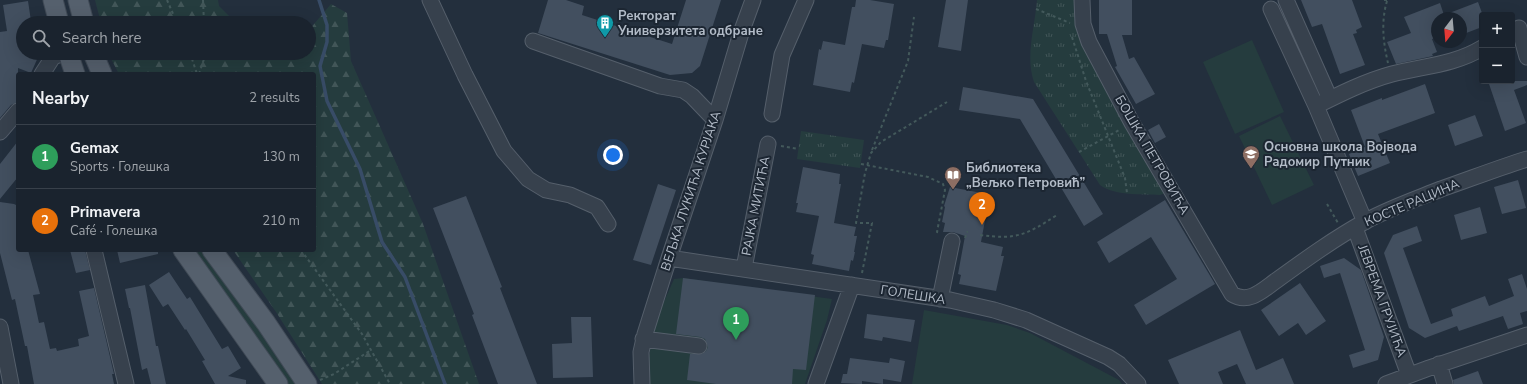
<!DOCTYPE html>
<meta charset="utf-8">
<style>
:root{--surface:#1a232e;--page:#232b36;--text:#f1f3f6;--muted:#9fa4aa;--line:#38404a;--accent:#8bbbb9}
body{margin:0;font-family:"Nunito Sans",sans-serif;background:var(--page);color:var(--text)}
.controls{position:absolute;right:12px;top:12px;display:grid;overflow:hidden;border-radius:4px;box-shadow:0 4px 16px #0002}
.controls button{width:36px;height:36px;display:grid;place-items:center;padding:0;border:0;border-bottom:1px solid var(--line);background:var(--surface);color:var(--text);font:20px sans-serif}
.compass{position:absolute;left:1431px;top:12px;width:36px;height:36px;border-radius:50%;background:var(--surface);box-shadow:0 4px 16px #0002;rotate:196deg}
.you{position:absolute;left:613px;top:155px;width:14px;height:14px;margin:-10px;border:3px solid #fff;border-radius:50%;background:#1a73e8;box-shadow:0 0 0 6px #1a73e833}
.badge{display:grid;place-items:center;width:26px;height:26px;border-radius:50%;background:var(--accent);color:#fff;font-size:13px;font-weight:700}
.pin{position:absolute;translate:-50% -33px;filter:drop-shadow(0 1px 2px #0008)}
.pin::after{content:'';position:absolute;top:21px;width:14px;height:12px;background:inherit;clip-path:polygon(0 0,100% 0,50% 100%)}
.list{margin:0;padding:0;list-style:none}
h2{display:flex;justify-content:space-between;align-items:center;height:52px;margin:0;padding:0 16px;font-size:17px}
h2 small{font-size:13px;font-weight:400;color:var(--muted)}
.list li{display:grid;grid-template-columns:26px 1fr auto;gap:12px;align-items:center;box-sizing:border-box;height:64px;padding:0 16px;border-top:1px solid var(--line)}
.list b{display:block;font-size:15px;white-space:nowrap}
.list p{margin:0;font-size:13px;white-space:nowrap;color:var(--muted)}
.list em{font-size:13px;font-style:normal;color:var(--muted)}
.icon{flex:none;width:22px;height:22px;fill:none;stroke:currentColor;stroke-width:2;stroke-linecap:round;stroke-linejoin:round}
.map{position:relative;flex:none;width:1527px;height:384px;overflow:hidden}
.search{position:absolute;background:var(--surface);box-shadow:0 4px 16px #0002;left:16px;top:16px;width:300px;height:44px;display:flex;align-items:center;gap:10px;box-sizing:border-box;padding:0 14px;border-radius:22px;color:var(--muted);font-size:15px}
.panel{position:absolute;background:var(--surface);box-shadow:0 4px 16px #0002;left:16px;top:72px;width:300px;height:180px;border-radius:4px}
.map>svg:first-child{display:block}
.grass{fill:#253c3e}
.forest{fill:url(#forest-firs)}
.park{fill:url(#park-tufts)}
.lines{fill:none;stroke-linecap:round;stroke-linejoin:round}
.stream{stroke:#384c67;stroke-width:3.5}
.building{fill:#424f5f}
.minor-casing{stroke:#555f6b;stroke-width:17}
.major-casing{stroke:#404a56;stroke-width:21}
.path{stroke:#43595b;stroke-width:2;stroke-dasharray:3 3;stroke-linecap:butt}
.minor{stroke:#37414d;stroke-width:15}
.major{stroke:#55606d;stroke-width:19}
.labels{text-anchor:middle;dominant-baseline:central;stroke-width:4;stroke-linejoin:round;paint-order:stroke}
.poi-label{font-size:13px;font-weight:bold;fill:#b3bcc8;stroke:#1c2632;text-anchor:start}
.street-label{font-size:13px;fill:#b3bcc8;stroke:#1c2632}
</style>
<div class="map">
<svg width="1527" height="384" viewBox="0 0 1527 384">
<defs>
<pattern id="forest-firs" width="22" height="20" patternUnits="userSpaceOnUse"><rect width="22" height="20" fill="#253c3e"/><path d="M5 1l3.5 6h-7zM16 11l3.5 6h-7z" fill="#425658"/></pattern>
<pattern id="park-tufts" width="24" height="20" patternUnits="userSpaceOnUse"><rect width="24" height="20" fill="#253c3e"/><path d="M3 7l-1-3M5 7V3M7 7l1-3M15 17l-1-3M17 17v-4M19 17l1-3" fill="none" stroke="#425658"/></pattern>
</defs>
<rect width="100%" height="100%" fill="#232f3d"/>
<path class="grass" d="M1252,40L1284,112L1235,134L1203,62Z
M1280,116L1314,185L1272,205L1239,136Z
M190,250H205L300,384H284Z
M683,278L832,299L827,320L805,384H650L649,357L655,322L674,279Z
M924,310L1007,325L1030,333L1119,380L1122,384H912Z"/>
<path class="forest" d="M95,0H218L219,6L236,23H101Z
M331,4L347,13L351,61L423,224L479,384H322L276,312L233,250H314V74H119L108,53H266L273,60L284,53H309V30Z"/>
<path class="park" d="M1037,0H1082L1083,24L1165,193L1160,195C1142,194 1115,196 1100,185L1034,82C1025,56 1035,27 1037,0Z
M801,131L864,140L860,168L797,159Z"/>
<g class="lines">
<path class="stream" d="M319,0L327,25V42L320,66L327,101L360,169L382,242L405,277L445,384"/>
</g>
<path class="building" d="M548,0H566L584,6L582,15L672,44L686,0H721L700,66L692,73L670,75L538,33Z
M856,0H870L894,4L888,40H886L884,48L862,44L854,83L852,82L850,92L813,85L819,49L821,50L823,41L845,45L852,7H855Z
M946,0H968L961,51L938,47Z
M1099,0H1132V35H1122L1129,59L1134,57L1155,94L1136,104L1115,67L1117,66L1107,34H1099Z
M1301,0H1352L1362,27L1356,30L1357,33L1353,34L1365,65L1340,74L1322,24L1312,27Z
M28,1L31,21L23,22V53H33L39,55L31,73L18,68V102L11,105L0,118V32L7,31L3,5Z
M1478,2L1482,13V27L1461,35V18H1437V37L1432,39L1437,52L1432,54L1433,56L1396,64L1387,42L1411,33L1404,17L1440,3L1444,15Z
M1488,81H1527V85L1514,90L1526,123L1505,131Z
M1425,84L1435,113L1378,134L1390,163L1358,176L1349,154L1365,147L1351,110L1382,98V100Z
M963,87L1033,99L1103,214L1084,226L1020,119L959,110Z
M1475,115L1483,136L1455,146L1448,125Z
M1159,124L1166,137L1155,143L1148,130Z
M18,141V177L0,199V164Z
M803,167L840,174L839,184H841L834,223L856,227L854,236H857L854,252H855L853,261L851,260L849,271L812,264L814,255L811,254L819,216L796,212L798,203H796Z
M1518,180L1526,208L1502,214L1494,187Z
M658,184L676,190L651,265L633,260Z
M950,187L987,194L985,204H988L981,242L1003,247L1001,256H1004L996,291L959,284L961,275L958,274L965,236L953,232H943L945,223L942,222L945,207L944,206Z
M466,196L502,287L500,288L537,384H498L472,315L474,314L433,208Z
M1165,200L1215,284L1146,325L1134,305L1177,279L1151,237L1109,263L1097,242Z
M0,202L14,204L18,206V250H28L40,294L33,295L39,323L44,322L50,349L56,348L57,351L79,346L78,339L89,336L79,291L94,288L114,374H112L114,384H34L27,346H25L15,299L12,300L0,253Z
M1480,207L1487,233L1461,240L1454,215Z
M1417,226L1422,241L1403,248L1431,324L1453,316L1451,309L1485,296L1489,306L1514,296L1508,279L1522,274L1527,289V311L1520,313L1523,324L1508,329L1503,316L1459,331L1457,326L1425,338L1409,328L1384,253L1393,235Z
M70,250H85L90,270L76,273Z
M117,250H158V254L120,263Z
M1344,258L1361,270L1384,337L1378,360L1353,368L1349,355L1365,350L1340,273L1324,278L1320,266Z
M169,272L187,299L190,297L222,349L228,346L241,368L228,376L246,380V384H215L202,361L205,360L186,329L185,330L168,304L163,307L149,285Z
M683,278L815,295L806,370L793,369L792,384H716L687,380L690,354H702L706,351L708,347L705,339L700,337L676,334Z
M1300,283L1326,321L1306,335L1298,323L1279,336L1261,310Z
M145,285L156,346H158L166,384H151L147,368L142,370L130,308H129L125,289Z
M867,314L915,320L911,342L883,337L882,341L864,338Z
M571,317H591L593,377L553,378L552,344L572,343Z
M1240,330L1256,370L1283,358L1294,384H1246L1237,364L1218,372L1223,384H1179L1168,360Z
M850,358L889,363L890,358L905,361L901,382L883,379V384L862,381V384L841,383L843,374H847Z
M1478,371L1483,384H1454L1453,380Z"/>
<g class="lines">
<g class="minor-casing">
<path id="minor" d="M430,0L465,75L504,151L528,179L546,190L570,195L597,207L608,224
M1082,0L1083,24L1089,42L1132,123L1232,294C1249,305 1264,289 1277,280C1306,259 1335,238 1366,221C1390,208 1416,199 1441,189C1470,179 1498,168 1527,159
M1286,0L1330,99
M1271,9L1316,106L1365,222
M1512,32L1519,28L1527,57
M533,41L660,86L683,90L692,96L715,120
M42,74L53,57L63,53
M1316,106C1340,94 1366,81 1392,74C1423,66 1454,65 1482,48
M772,114L782,55L806,0
M0,132L18,111
M1355,228L1409,375
M94,250L126,384
M669,258L950,300L994,310L1026,320L1108,357L1119,364L1138,384
M744,268L768,144
M940,299L952,241
M0,327L11,384
M643,339L699,346
M1439,364L1445,384
M642,384L641,352L645,334L669,258L715,120L741,33L753,0
M816,384L852,285
M1386,384L1429,368L1527,335"/>
</g>
<g class="major-casing">
<path id="major" d="M53,0L59,23
M78,0L84,23
M68,53L75,74
M93,53L102,74
M183,250L278,384
M212,250L266,323L307,384"/>
</g>
<path class="path" d="M167,0L177,23
M203,0L204,23
M1384,0H1390
M1387,1C1381,21 1383,42 1388,63
M1036,9L1070,23
M1072,37L1086,81L1125,178L1127,193
M190,53L197,74
M199,74L206,53
M781,146L798,149
M872,150L908,61L914,17
M1079,152L1121,129
M861,164L928,177L943,184L945,190L937,232L941,233
M1327,204L1338,223
M980,235C1017,240 1026,235 1057,215
M965,238L967,232H968
M301,250L362,334L390,384
M862,273L872,223H856L865,173L871,153L881,142L947,102
M320,380L334,374L371,350"/>
<use href="#minor" class="minor"/>
<use href="#major" class="major"/>
</g>
<defs>
<g id="building-pin" transform="scale(0.9)"><path d="M0 17L-7.5 6A9.5 9.5 0 1 1 7.5 6Z" fill="#0f9aa8" stroke="#1c2632"/><path d="M-4-6H4V6H1V3H-1V6H-4ZM-2.5-4.3h1.7v1.8h-1.7ZM.8-4.3h1.7v1.8H.8ZM-2.5-1h1.7V.8h-1.7ZM.8-1h1.7V.8H.8Z" fill="#fff"/></g>
<g id="school-pin" transform="scale(0.9)"><path d="M0 17L-7.5 6A9.5 9.5 0 1 1 7.5 6Z" fill="#8d6e63" stroke="#1c2632"/><path d="M0-5L7-2L0 1L-7-2ZM-4 1L0 2.5L4 1V4Q0 6-4 4Z" fill="#fff"/></g>
<g id="library-pin" transform="scale(0.9)"><path d="M0 17L-7.5 6A9.5 9.5 0 1 1 7.5 6Z" fill="#8d6e63" stroke="#1c2632"/><path d="M-6-4Q-3-5.5-.7-3.5V5Q-3 3-6 4ZM6-4Q3-5.5 .7-3.5V5Q3 3 6 4Z" fill="#fff"/></g>
</defs>
<g fill-rule="evenodd">
<use href="#building-pin" x="605" y="23"/>
<use href="#school-pin" x="1251" y="154"/>
<use href="#library-pin" x="953" y="175"/>
</g>
<g class="labels">
<g class="poi-label">
<text x="618" y="16">Ректорат<tspan x="618" dy="15">Универзитета одбране</tspan></text>
<text x="1264" y="147">Основна школа Војвода<tspan x="1264" dy="15">Радомир Путник</tspan></text>
<text x="966" y="168">Библиотека<tspan x="966" dy="15">„Вељко Петровић”</tspan></text>
</g>
<g class="street-label">
<text transform="translate(1152 155) rotate(60)">БОШКА ПЕТРОВИЋА</text>
<text transform="translate(691 191) rotate(-72)">ВЕЉКА ЛУКИЋА КУРЈАКА</text>
<text transform="translate(1412 203) rotate(-23)">КОСТЕ РАЦИНА</text>
<text transform="translate(756 206) rotate(-79)">РАЈКА МИТИЋА</text>
<text transform="translate(913 295) rotate(9)">ГОЛЕШКА</text>
<text transform="translate(1382 301) rotate(70)">ЈЕВРЕМА ГРУЈИЋА</text>
</g>
</g>
</svg>
<div class="controls">
<button>+</button>
<button>−</button>
</div>
<svg class="compass" viewBox="-18 -18 36 36"><path d="M0-13l5 13h-10z" fill="#e53935"/><path d="M0 13l5-13h-10z" fill="#9fa4aa"/></svg>
<div class="you"></div>
<div class="pin badge" style="left:736px;top:340px;background:#2e9e5b">1</div>
<div class="pin badge" style="left:982px;top:225px;background:#e8710a">2</div>
<div class="search"><svg class="icon" aria-label="search" viewBox="0 0 24 24"><circle cx="10" cy="10" r="6"/><path d="M15 15l6 6"/></svg>Search here</div>
<section class="panel">
<h2>Nearby<small>2 results</small></h2>
<ul class="list">
<li><span class="badge" style="background:#2e9e5b">1</span><div><b>Gemax</b><p>Sports · Голешка</p></div><em>130 m</em></li>
<li><span class="badge" style="background:#e8710a">2</span><div><b>Primavera</b><p>Café · Голешка</p></div><em>210 m</em></li>
</ul>
</section>
</div>
